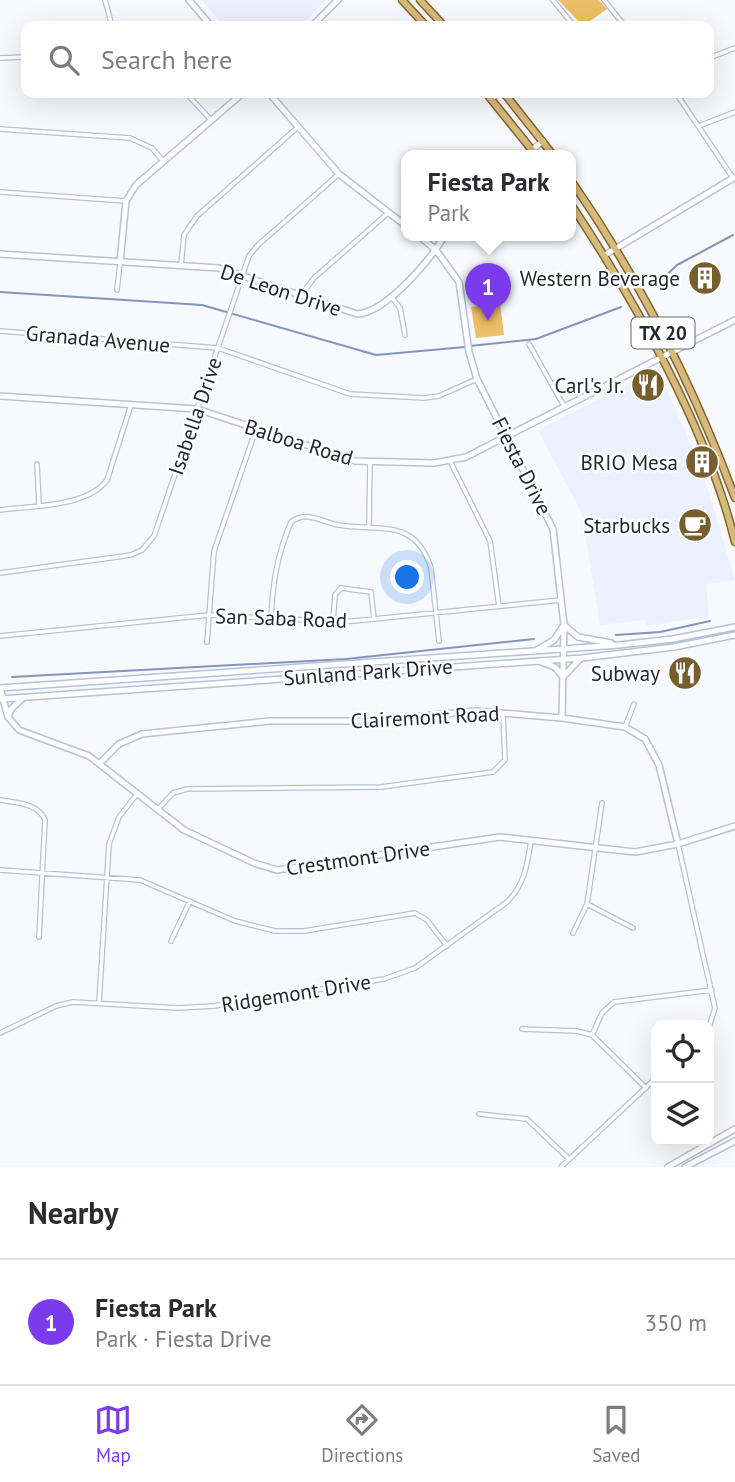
<!DOCTYPE html>
<meta charset="utf-8">
<style>
:root{--surface:#fff;--page:#f2f2f3;--text:#2b2b33;--muted:#7c7c81;--line:#e1e1e2;--accent:#7c3aed}
body{margin:0;font-family:"PT Sans",sans-serif;background:var(--page);color:var(--text)}
.controls{position:absolute;right:21px;bottom:21px;display:grid;overflow:hidden;border-radius:14px;box-shadow:0 7px 28px #0002}
.controls button{width:63px;height:63px;display:grid;place-items:center;padding:0;border:0;border-bottom:2px solid var(--line);background:var(--surface);color:var(--text);font:35px sans-serif}
.you{position:absolute;left:408px;top:578px;width:24px;height:24px;margin:-18px;border:5px solid #fff;border-radius:50%;background:#1a73e8;box-shadow:0 0 0 10px #1a73e833}
.badge{display:grid;place-items:center;width:46px;height:46px;border-radius:50%;background:var(--accent);color:#fff;font-size:23px;font-weight:700}
.pin{position:absolute;translate:-50% -58px;filter:drop-shadow(0 2px 4px #0008)}
.pin::after{content:'';position:absolute;top:37px;width:24px;height:21px;background:inherit;clip-path:polygon(0 0,100% 0,50% 100%)}
.popup{position:absolute;left:401px;top:150px;width:175px;height:91px;box-sizing:border-box;display:grid;place-content:center;border-radius:14px;background:var(--surface);filter:drop-shadow(0 2px 5px #0005);font-size:23px;white-space:nowrap;color:var(--muted)}
.popup b{font-size:26px;color:var(--text)}
.popup::after{content:'';position:absolute;left:50%;top:100%;margin-left:-14px;border:14px solid transparent;border-top-color:var(--surface)}
.list{margin:0;padding:0;list-style:none}
h2{display:flex;justify-content:space-between;align-items:center;height:91px;margin:0;padding:0 28px;font-size:30px}
h2 small{font-size:23px;font-weight:400;color:var(--muted)}
.list li{display:grid;grid-template-columns:46px 1fr auto;gap:21px;align-items:center;box-sizing:border-box;height:126px;padding:0 28px;border-top:2px solid var(--line)}
.list b{display:block;font-size:26px;white-space:nowrap}
.list p{margin:0;font-size:23px;white-space:nowrap;color:var(--muted)}
.list em{font-size:23px;font-style:normal;color:var(--muted)}
.icon{flex:none;width:38px;height:38px;fill:none;stroke:currentColor;stroke-width:2;stroke-linecap:round;stroke-linejoin:round}
.map{position:relative;flex:none;width:735px;height:1167px;overflow:hidden}
.search{position:absolute;background:var(--surface);box-shadow:0 7px 28px #0002;left:21px;right:21px;top:21px;height:77px;display:flex;align-items:center;gap:18px;box-sizing:border-box;padding:0 24px;border-radius:14px;color:var(--muted);font-size:26px}
.sheet{height:217px;background:var(--surface)}
nav{display:flex;justify-content:space-around;align-items:center;box-sizing:border-box;height:98px;border-top:2px solid var(--line);background:var(--surface);font-size:19px;color:var(--muted)}
nav a{display:grid;justify-items:center;gap:4px}
nav .on{color:var(--accent)}
.map>svg:first-child{display:block}
.built{fill:#ebf1fe}
.park{fill:#edbe67}
.lines{fill:none;stroke-linecap:round;stroke-linejoin:round}
.stream{stroke:#8395ba;stroke-width:2}
.street-casing{stroke:#b6c2d9;stroke-width:6}
.secondary-casing{stroke:#b6c2d9;stroke-width:8}
.primary-casing{stroke:#846829;stroke-width:9}
.street{stroke:#fff;stroke-width:3.5}
.secondary{stroke:#fff;stroke-width:5}
.primary{stroke:#d6b97d;stroke-width:6}
.labels{text-anchor:middle;dominant-baseline:central;stroke-width:5;stroke-linejoin:round;paint-order:stroke}
.shield{fill:#fff;stroke:#64676d;stroke-width:2}
.shield-label{font-size:19px;font-weight:bold;fill:#21262f}
.poi-label{font-size:21px;fill:#21262f;stroke:#fff;text-anchor:end}
.street-label{font-size:21px;fill:#21262f;stroke:#fff}
</style>
<div class="map">
<svg width="735" height="1167" viewBox="0 0 735 1167">
<rect width="100%" height="100%" fill="#f7f9fe"/>
<path class="built" d="M202,0H326L301,26H223Z
M658,369L704,476L735,580L706,584L709,616L646,626L644,620L600,625L582,514L538,430Z"/>
<path class="park" d="M558,0H599L607,9L583,26Z
M500,303L504,335L476,338L471,307Z"/>
<g class="lines">
<path class="stream" d="M655,286L677,265L733,235
M0,292L202,305L376,355L465,347
M470,346L536,339L621,307
M616,635L660,632L710,621
M12,677L346,659L534,639"/>
<g class="street-casing">
<path id="street" d="M105,0L112,26
M553,0L574,26
M604,0L625,26
M0,58L26,57
M709,58L735,48
M186,93L211,120
M676,93L733,178
M492,99L500,93
M699,126L735,112
M0,129L130,138L152,148L163,161
M0,192L126,201
M181,265L184,235L197,216L298,127
M117,290L120,262
M301,295L314,278L388,213
M391,296L400,308L405,335
M0,331L218,348L350,394L424,398L439,396L477,379
M529,344L564,406
M450,461L490,541L499,606
M37,464L39,505
M0,510C31,506 88,507 107,480L131,405
M369,526L370,462
M0,573L131,555L142,550L154,536L249,256L258,245L339,174
M271,617C273,582 277,555 291,522C306,510 322,522 339,525C379,532 415,517 431,568L439,641
M333,622L335,595L341,588L371,592L374,619
M0,636L209,615L344,622L561,600
M207,642L214,551L256,429
M625,727L634,704
M0,800C17,803 38,803 45,820L39,937
M157,810L173,793L187,789L381,787L493,772L505,760L503,714
M678,844L715,1008L709,1027
M0,870L140,880L235,921L275,931H304L415,913L427,920L447,946
M587,904L633,928
M573,933L587,904L602,803
M171,941L190,901
M99,1003L109,844L119,817L137,794
M522,1029L577,1031L592,1035L646,1088
M0,1033L56,1006L73,1002L178,1008L214,1006L384,979L415,968L507,902C525,884 527,865 531,841
M592,1035L602,1013L614,1002L712,990
M479,1114L527,1119L569,1159
M561,1167L656,1078"/>
</g>
<g class="secondary-casing">
<path id="secondary" d="M189,0L211,26
M312,26L338,0
M269,93L339,174L406,226
M526,155L543,141
M418,235L436,250L459,282L469,352L477,379L553,529L564,625L562,718
M0,254L219,268L357,314C386,313 431,259 445,235
M605,255L735,177
M120,262L126,201L136,185L243,93
M0,396L197,409L355,461L434,463L466,457L735,320
M537,650L554,640L564,625L578,637L611,643
M541,662L555,667L563,677L580,659
M0,688L8,717L19,730L89,756L184,830L254,863L277,870L500,837L635,852L678,844L735,826
M0,688L619,645L673,639L735,627
M0,699L582,658L674,647L735,635
M8,717L11,709L23,698
M100,763L119,744L142,734L270,721H369L476,711L562,718L625,727L645,739L659,765L678,844
M668,1167L735,1129
M685,1167L735,1141"/>
</g>
<g class="primary-casing">
<path id="primary" d="M402,0L426,26
M420,0L444,26
M486,93L536,155
M504,93L553,155
M570,179C639,278 693,385 735,498
M570,203C634,299 708,430 735,542"/>
</g>
<use href="#street" class="street"/>
<use href="#secondary" class="secondary"/>
<use href="#primary" class="primary"/>
</g>
<defs>
<g id="building-disc" transform="scale(1.75)"><circle r="9.5" fill="#775e2f" stroke="#fff"/><path d="M-4-6H4V6H1V3H-1V6H-4ZM-2.5-4.3h1.7v1.8h-1.7ZM.8-4.3h1.7v1.8H.8ZM-2.5-1h1.7V.8h-1.7ZM.8-1h1.7V.8H.8Z" fill="#fff"/></g>
<g id="restaurant-disc" transform="scale(1.75)"><circle r="9.5" fill="#775e2f" stroke="#fff"/><path d="M-5-6h1v4h1v-4h1v4h1v-4h1v5L-1.5 .5V6h-2V.5L-5-1ZM5-6V6H3V1.5H1.5Q1.5-4 5-6Z" fill="#fff"/></g>
<g id="cafe-disc" transform="scale(1.75)"><circle r="9.5" fill="#775e2f" stroke="#fff"/><path d="M-5.5-4.5H6V0H3Q3 3.5 0 3.5H-2.5Q-5.5 3.5-5.5 0ZM3-3.2v2h1.7v-2ZM-6 4.5H4V6H-6Z" fill="#fff"/></g>
</defs>
<g fill-rule="evenodd">
<use href="#building-disc" x="705" y="278"/>
<use href="#restaurant-disc" x="648" y="385"/>
<use href="#building-disc" x="702" y="462"/>
<use href="#cafe-disc" x="695" y="525"/>
<use href="#restaurant-disc" x="685" y="673"/>
</g>
<g class="labels">
<rect class="shield" x="631.5" y="317.5" width="63" height="31" rx="5"/>
<g class="shield-label">
<text x="663" y="333">TX 20</text>
</g>
<g class="poi-label">
<text x="680" y="278">Western Beverage</text>
<text x="624" y="385">Carl's Jr.</text>
<text x="678" y="462">BRIO Mesa</text>
<text x="670" y="525">Starbucks</text>
<text x="660" y="673">Subway</text>
</g>
<g class="street-label">
<text transform="translate(281 290) rotate(18)">De Leon Drive</text>
<text transform="translate(98 339) rotate(5)">Granada Avenue</text>
<text transform="translate(195 416) rotate(-71)">Isabella Drive</text>
<text transform="translate(299 442) rotate(17)">Balboa Road</text>
<text transform="translate(522 466) rotate(63)">Fiesta Drive</text>
<text transform="translate(281 618) rotate(2)">San Saba Road</text>
<text transform="translate(368 672) rotate(-4)">Sunland Park Drive</text>
<text transform="translate(425 717) rotate(-3)">Clairemont Road</text>
<text transform="translate(358 858) rotate(-8)">Crestmont Drive</text>
<text transform="translate(296 993) rotate(-9)">Ridgemont Drive</text>
</g>
</g>
</svg>
<div class="controls">
<button><svg class="icon" aria-label="locate" viewBox="0 0 24 24"><circle cx="12" cy="12" r="6"/><path d="M12 2v4M12 18v4M2 12h4M18 12h4"/></svg></button>
<button><svg class="icon" aria-label="layers" viewBox="0 0 24 24"><path d="M12 4l9 5-9 5-9-5zM3 14l9 5 9-5"/></svg></button>
</div>
<div class="you"></div>
<div class="pin badge" style="left:488px;top:321px">1</div>
<div class="popup"><b>Fiesta Park</b>Park</div>
<div class="search"><svg class="icon" aria-label="search" viewBox="0 0 24 24"><circle cx="10" cy="10" r="6"/><path d="M15 15l6 6"/></svg>Search here</div>
</div>
<section class="sheet">
<h2>Nearby<small></small></h2>
<ul class="list">
<li><span class="badge">1</span><div><b>Fiesta Park</b><p>Park · Fiesta Drive</p></div><em>350 m</em></li>
</ul>
</section>
<nav>
<a class="on"><svg class="icon" aria-label="map" viewBox="0 0 24 24"><path d="M3 6l6-2 6 2 6-2v14l-6 2-6-2-6 2zM9 4v14M15 6v14"/></svg>Map</a>
<a><svg class="icon" aria-label="directions" viewBox="0 0 24 24"><path d="M12 3l9 9-9 9-9-9zM9 14v-3h6M13 9l2 2-2 2"/></svg>Directions</a>
<a><svg class="icon" aria-label="saved" viewBox="0 0 24 24"><path d="M7 4h10v16l-5-4-5 4z"/></svg>Saved</a>
</nav>
